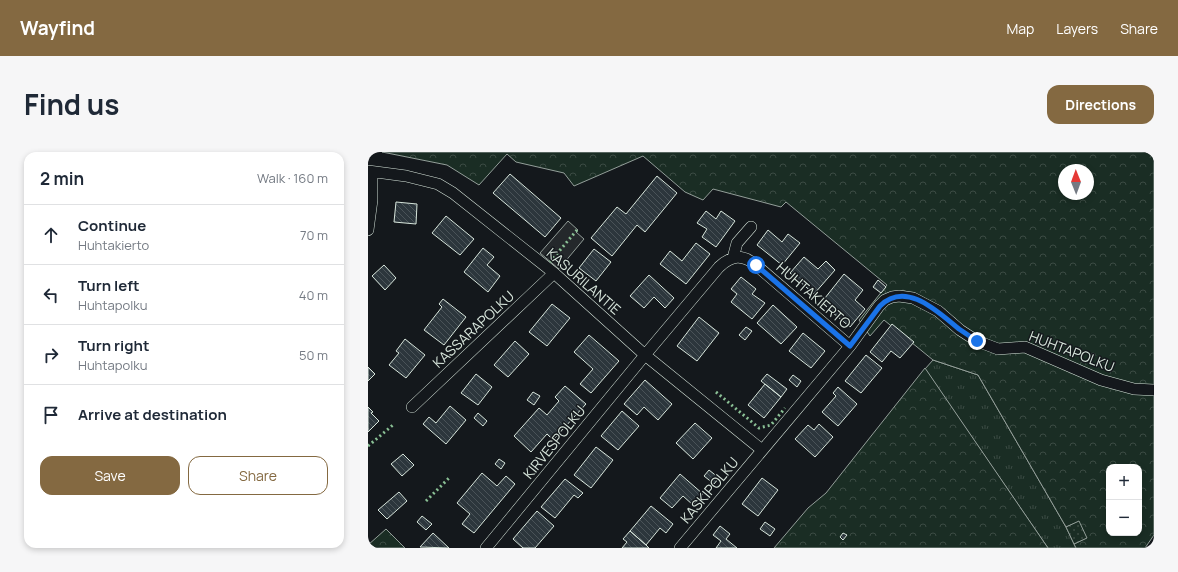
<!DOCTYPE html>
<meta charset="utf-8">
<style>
:root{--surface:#fff;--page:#f6f6f7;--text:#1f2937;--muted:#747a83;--line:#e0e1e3;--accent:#846941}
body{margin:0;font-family:Manrope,sans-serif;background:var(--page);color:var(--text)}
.controls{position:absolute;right:12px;bottom:12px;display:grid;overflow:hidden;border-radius:8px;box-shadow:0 2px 6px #0003}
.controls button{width:36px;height:36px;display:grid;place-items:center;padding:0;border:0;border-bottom:1px solid var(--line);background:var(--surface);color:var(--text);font:20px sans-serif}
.compass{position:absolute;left:690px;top:12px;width:36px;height:36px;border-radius:50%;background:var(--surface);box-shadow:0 2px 6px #0003;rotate:359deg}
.stop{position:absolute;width:12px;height:12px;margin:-9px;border:3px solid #1a73e8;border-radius:50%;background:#fff}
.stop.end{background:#1a73e8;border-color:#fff;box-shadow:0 1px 4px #0008}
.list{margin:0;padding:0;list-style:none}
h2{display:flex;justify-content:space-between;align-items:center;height:52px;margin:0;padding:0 16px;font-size:17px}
h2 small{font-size:13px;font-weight:400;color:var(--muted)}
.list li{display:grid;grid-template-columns:26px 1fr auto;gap:12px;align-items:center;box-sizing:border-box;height:60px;padding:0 16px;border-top:1px solid var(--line)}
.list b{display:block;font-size:15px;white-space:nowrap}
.list p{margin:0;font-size:13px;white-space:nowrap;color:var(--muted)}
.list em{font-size:13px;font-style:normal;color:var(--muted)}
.actions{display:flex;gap:8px;padding:12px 16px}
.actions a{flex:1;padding:9px 0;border:1px solid var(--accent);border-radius:12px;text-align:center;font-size:14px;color:var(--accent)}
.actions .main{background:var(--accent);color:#fff}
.icon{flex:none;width:22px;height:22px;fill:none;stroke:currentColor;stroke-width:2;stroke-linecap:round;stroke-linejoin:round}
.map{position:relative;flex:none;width:786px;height:396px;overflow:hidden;border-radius:12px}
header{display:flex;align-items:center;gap:24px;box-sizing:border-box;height:56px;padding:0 20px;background:var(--accent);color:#fff}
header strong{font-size:19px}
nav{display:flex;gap:22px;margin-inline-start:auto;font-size:14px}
.intro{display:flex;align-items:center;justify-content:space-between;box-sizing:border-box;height:96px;padding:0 24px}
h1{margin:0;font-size:28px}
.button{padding:10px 18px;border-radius:12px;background:var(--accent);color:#fff;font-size:14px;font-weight:700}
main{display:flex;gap:24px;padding:0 24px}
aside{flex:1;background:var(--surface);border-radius:12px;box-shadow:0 2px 6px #0003}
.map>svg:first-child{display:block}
.grass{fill:url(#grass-tufts);stroke:#939e99}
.forest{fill:url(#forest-crowns);stroke:#939e99;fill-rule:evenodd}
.park{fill:url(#park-dots);stroke:#939e99}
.parking{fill:#24282b;stroke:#939e99}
.building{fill:url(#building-back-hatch);stroke:#d8e6dc}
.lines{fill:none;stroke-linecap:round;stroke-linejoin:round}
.street-casing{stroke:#d8e6dc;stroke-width:12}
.street{stroke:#14181c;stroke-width:11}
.hedge{stroke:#8ac095;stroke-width:3;stroke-dasharray:2 3;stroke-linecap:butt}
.route{stroke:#1a73e8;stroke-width:5}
.labels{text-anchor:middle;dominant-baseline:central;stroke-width:3;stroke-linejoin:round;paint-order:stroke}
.street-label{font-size:14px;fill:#d8e6dc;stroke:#14181c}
</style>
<header>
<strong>Wayfind</strong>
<nav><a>Map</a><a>Layers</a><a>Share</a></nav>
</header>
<div class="intro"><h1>Find us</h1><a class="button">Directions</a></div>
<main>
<aside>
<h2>2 min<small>Walk · 160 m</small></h2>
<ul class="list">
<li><svg class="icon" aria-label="ahead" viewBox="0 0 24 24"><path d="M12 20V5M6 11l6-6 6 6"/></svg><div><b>Continue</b><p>Huhtakierto</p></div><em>70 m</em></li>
<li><svg class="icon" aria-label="left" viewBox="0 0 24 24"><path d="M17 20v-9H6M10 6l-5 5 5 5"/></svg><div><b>Turn left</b><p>Huhtapolku</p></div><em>40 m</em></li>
<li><svg class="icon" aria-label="right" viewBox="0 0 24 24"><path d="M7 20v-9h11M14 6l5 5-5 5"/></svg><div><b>Turn right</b><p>Huhtapolku</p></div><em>50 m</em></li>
<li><svg class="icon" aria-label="arrive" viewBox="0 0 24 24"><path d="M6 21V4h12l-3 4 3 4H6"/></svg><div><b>Arrive at destination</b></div></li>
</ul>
<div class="actions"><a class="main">Save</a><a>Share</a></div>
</aside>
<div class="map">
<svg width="786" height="396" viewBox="0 0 786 396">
<defs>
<pattern id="grass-tufts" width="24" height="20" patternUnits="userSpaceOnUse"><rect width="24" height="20" fill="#1a2d24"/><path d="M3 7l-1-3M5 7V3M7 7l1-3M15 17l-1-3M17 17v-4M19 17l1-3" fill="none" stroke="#3b4b43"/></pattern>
<pattern id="forest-crowns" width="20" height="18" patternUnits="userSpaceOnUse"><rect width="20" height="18" fill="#1a2d24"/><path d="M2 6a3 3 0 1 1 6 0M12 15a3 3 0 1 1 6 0" fill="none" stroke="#3b4b43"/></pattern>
<pattern id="park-dots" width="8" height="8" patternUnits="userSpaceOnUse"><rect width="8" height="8" fill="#1a2d24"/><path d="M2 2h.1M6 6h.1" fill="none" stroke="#3b4b43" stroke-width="1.8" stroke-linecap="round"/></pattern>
<pattern id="building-back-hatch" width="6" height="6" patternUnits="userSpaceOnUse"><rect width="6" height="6" fill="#2c363c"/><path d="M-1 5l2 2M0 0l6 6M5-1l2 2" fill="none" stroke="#4a5358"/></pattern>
</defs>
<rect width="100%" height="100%" fill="#14181c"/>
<path class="grass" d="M565,208L610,223L698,375L708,396H680L557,217Z"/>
<path class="forest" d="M14,0H786V383L777,396H708L706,392L718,386L710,370L698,375L610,223L565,208L516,168L502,184L491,168L519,133L418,50L413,55L345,37L335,48L317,40L275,4L206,34L196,21L148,10L139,2L111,33L79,13ZM696,18H720V42H696ZM741,315H771V381H741Z
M557,216L680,396H406L440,356L458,341Z
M18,377L37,396H0V393Z"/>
<path class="park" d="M711,369L719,386L706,392L698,375Z"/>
<path class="parking" d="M200,69L210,78L208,80L216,87L191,117L172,101Z"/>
<path class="building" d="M142,22L193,66L177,85L125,41Z
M289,24L309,41L277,80L269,73L244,104L223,86L249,55L258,62Z
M28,50L49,52L48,72L26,70Z
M338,59L348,67L353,59L367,69L348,95L334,85L339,77L329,71Z
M78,64L106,87L92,103L64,81Z
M400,78L414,90L420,82L432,91L414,113L389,93Z
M328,91L342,102L318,132L292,112L302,99L314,109Z
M115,96L126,105L119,113L132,124L120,140L96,120Z
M226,97L243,110L228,129L211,116Z
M436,105L450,117L458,109L467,118L446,142L422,121Z
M16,113L28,126L17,138L4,124Z
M476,122L495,138L487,148L497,157L482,175L453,151Z
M281,123L306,146L297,156L286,145L276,156L262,144Z
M373,125L388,137L384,142L397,151L384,167L363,150L369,142L363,137Z
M510,128L518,135L513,141L505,135Z
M75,147L98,165L76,193L56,178L74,155L71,152Z
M184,152L202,166L179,194L161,180Z
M405,153L429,175L413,192L389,171Z
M331,165L351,181L329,209L309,194Z
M524,172L546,190L532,206L523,199L514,210L502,200Z
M378,175L384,179L377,188L371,183Z
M435,181L457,199L443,216L421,199Z
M221,183L251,209L223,241L212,232L225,217L206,200Z
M37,187L57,203L38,226L21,213L31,201L28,199Z
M147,189L161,202L140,225L126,213Z
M498,203L514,216L493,241L477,229Z
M0,215L7,222L0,229Z
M108,222L124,235L110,253L93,241Z
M399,222L419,237L413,245L393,229Z
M425,223L433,229L429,235L421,228Z
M277,228L304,252L290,268L276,255L269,263L256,252Z
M397,232L413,245L396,266L380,253Z
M197,234L218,252L185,288L179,282L163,300L146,284L171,256L179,263L191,249L187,245Z
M470,235L489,252L470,274L454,260L468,244L465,241Z
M165,240L172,244L166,253L159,248Z
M82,254L98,268L78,292L55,272L61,265L68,271Z
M0,255L5,260L3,261L11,269L0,280Z
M254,259L271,274L250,298L233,284Z
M110,261L119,269L115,274L106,266Z
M327,271L344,286L325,307L308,291Z
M451,272L465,285L447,305L427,287L440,273L446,278Z
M228,295L245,308L223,336L206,323Z
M35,302L46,313L34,324L23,312Z
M131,307L137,311L133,317L127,312Z
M341,318L351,326L346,332L336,324Z
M114,321L129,334L138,324L147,332L106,381L94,372L102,362L89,351Z
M312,322L335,342L325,353L315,344L304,356L292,346Z
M394,326L410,338L390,364L374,352Z
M197,327L215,341L210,346L206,343L187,366L173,355Z
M31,340L39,349L19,367L10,358Z
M283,354L305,372L298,381L292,376L278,393L262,379Z
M169,359L186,374L167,396H155L145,387Z
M54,364L64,372L58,378L49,370Z
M397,370L407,377L402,384L392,377Z
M352,374L362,382L358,387L369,396H348L353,389L345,383Z
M262,379L278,393L281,396H254L259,390L255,387Z
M65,381L81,396L52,395Z
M475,381L479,383L475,388L472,385Z"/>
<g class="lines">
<g class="street-casing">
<path id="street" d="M0,19L38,24L70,32L85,41L186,121L277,203L394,298
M0,78L4,48V20
M365,106L369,91L383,75
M482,194L511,154L517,148L524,145L531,144L545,146L570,159L592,178L609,189L630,197L657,195L733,228L766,237L786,238
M44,255L186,121
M118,396L277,203L351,115C364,103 374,102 388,113L482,194L312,396"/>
</g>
<use href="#street" class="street"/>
<path class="hedge" d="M182,110L209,78
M348,240L391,276L403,273L417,256
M0,294L25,273
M58,349L82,325"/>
</g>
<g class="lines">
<path class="route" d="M388,113L482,194L512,154C538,128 570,160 591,177C597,181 603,185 609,189"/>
</g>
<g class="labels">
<g class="street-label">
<text transform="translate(216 129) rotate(41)">KASURILANTIE</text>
<text transform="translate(446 143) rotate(41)">HUHTAKIERTO</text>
<text transform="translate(105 177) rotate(-43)">KASSARAPOLKU</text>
<text transform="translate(704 199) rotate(21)">HUHTAPOLKU</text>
<text transform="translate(186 290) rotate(-51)">KIRVESPOLKU</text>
<text transform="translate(341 338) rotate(-50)">KASKIPOLKU</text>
</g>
</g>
</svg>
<div class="controls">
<button>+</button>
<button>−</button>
</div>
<svg class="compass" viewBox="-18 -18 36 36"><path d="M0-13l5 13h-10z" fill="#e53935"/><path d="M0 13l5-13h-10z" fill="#747a83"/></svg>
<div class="stop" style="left:388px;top:113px"></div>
<div class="stop end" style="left:609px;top:189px"></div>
</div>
</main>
